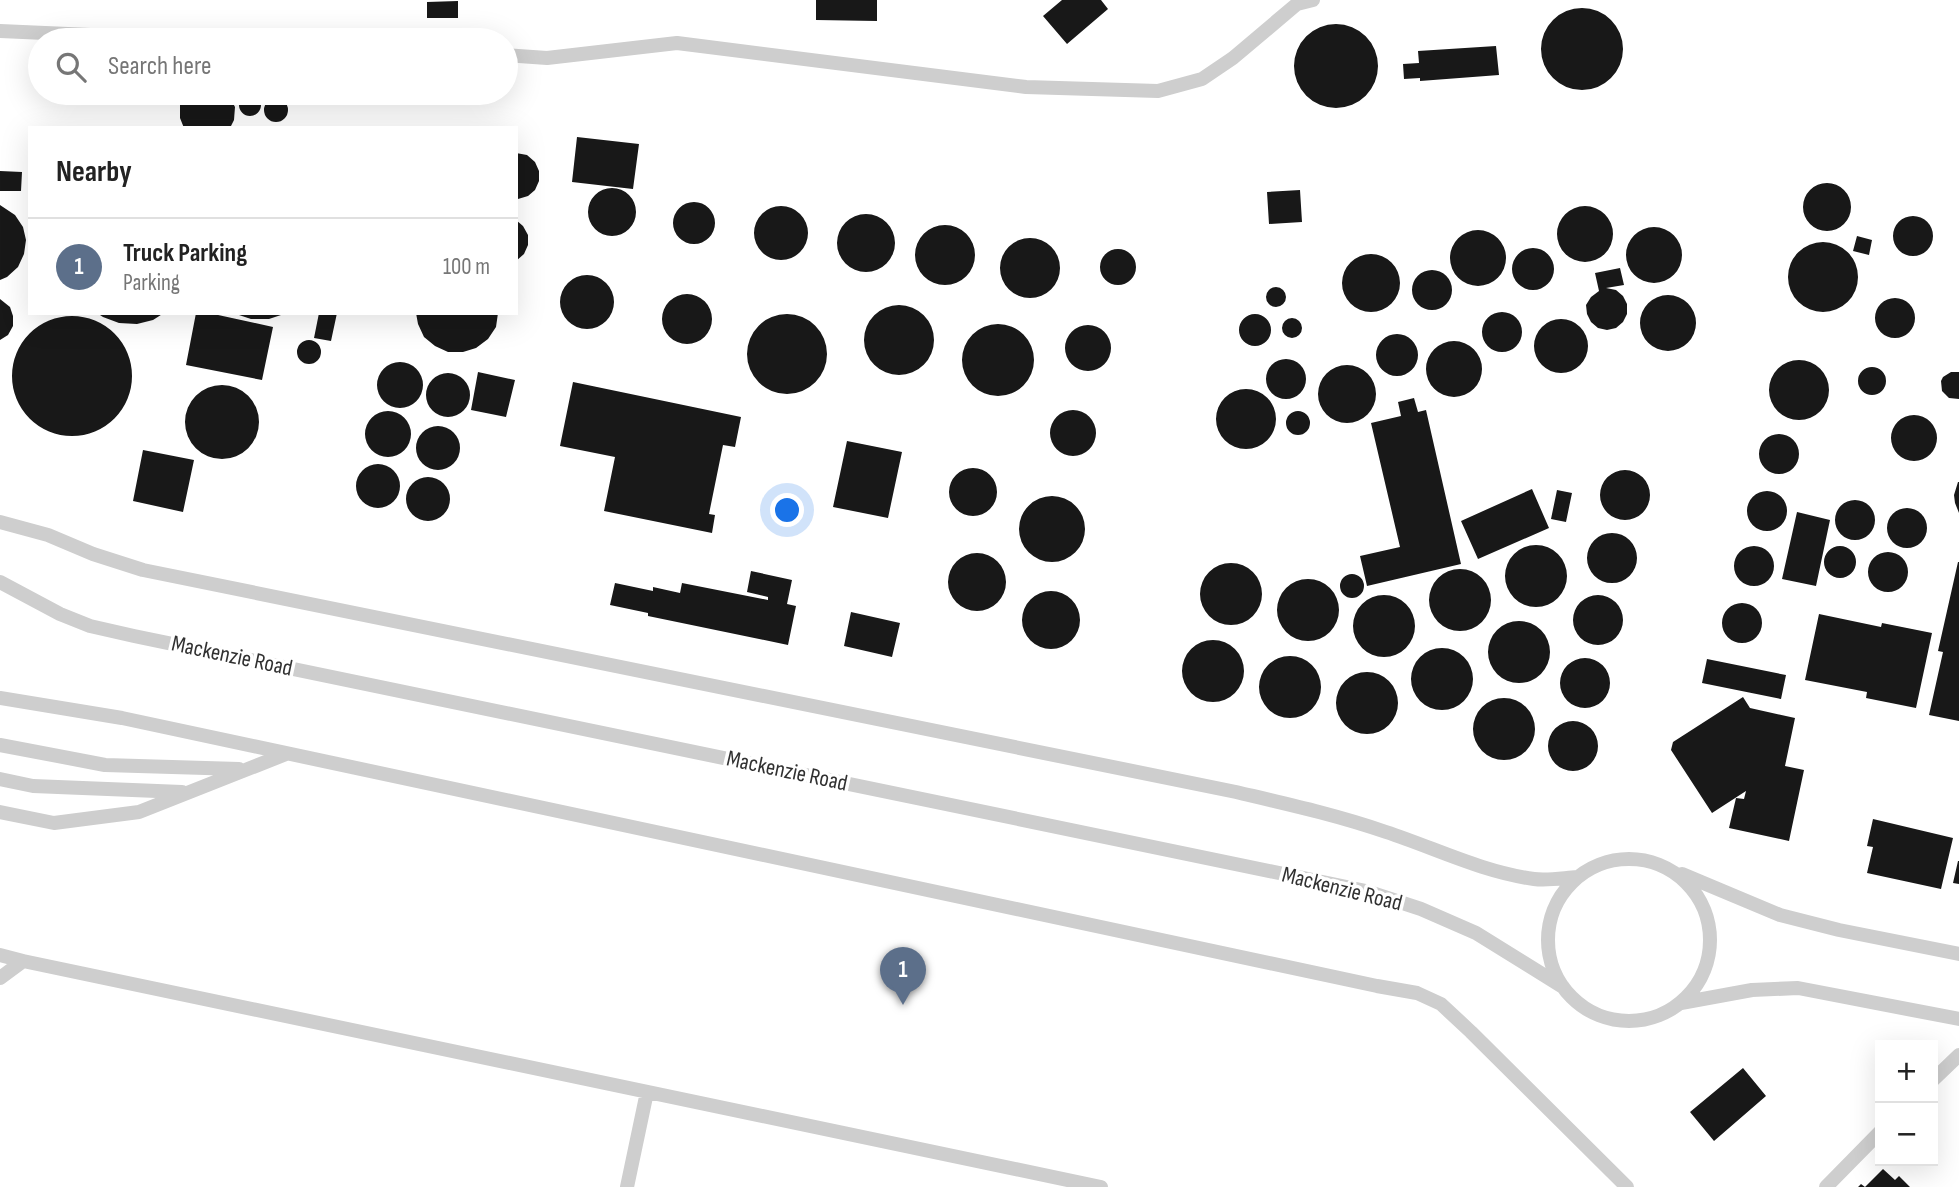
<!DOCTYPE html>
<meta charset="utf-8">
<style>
:root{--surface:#fff;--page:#f6f6f6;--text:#222;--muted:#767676;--line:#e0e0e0;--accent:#7c3aed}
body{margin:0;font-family:"Sofia Sans Condensed",sans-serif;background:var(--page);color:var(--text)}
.controls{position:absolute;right:21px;bottom:21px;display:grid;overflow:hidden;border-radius:0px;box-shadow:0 7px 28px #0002}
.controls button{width:63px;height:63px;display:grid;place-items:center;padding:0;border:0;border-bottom:2px solid var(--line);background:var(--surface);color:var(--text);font:35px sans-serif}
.you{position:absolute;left:788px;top:511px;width:24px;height:24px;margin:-18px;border:5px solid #fff;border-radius:50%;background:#1a73e8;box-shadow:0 0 0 10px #1a73e833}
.badge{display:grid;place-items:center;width:46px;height:46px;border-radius:50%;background:var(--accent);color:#fff;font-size:23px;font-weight:700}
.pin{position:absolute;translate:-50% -58px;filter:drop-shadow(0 2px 4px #0008)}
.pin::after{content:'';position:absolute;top:37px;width:24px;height:21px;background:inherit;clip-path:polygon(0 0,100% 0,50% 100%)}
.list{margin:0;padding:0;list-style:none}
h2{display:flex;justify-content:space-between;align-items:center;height:91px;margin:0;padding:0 28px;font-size:30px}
h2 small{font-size:23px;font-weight:400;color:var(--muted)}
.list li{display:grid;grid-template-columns:46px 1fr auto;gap:21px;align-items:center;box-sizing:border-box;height:98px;padding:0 28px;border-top:2px solid var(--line)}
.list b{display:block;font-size:26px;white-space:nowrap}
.list p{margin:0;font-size:23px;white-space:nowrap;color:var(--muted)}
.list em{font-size:23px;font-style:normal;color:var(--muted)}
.icon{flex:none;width:38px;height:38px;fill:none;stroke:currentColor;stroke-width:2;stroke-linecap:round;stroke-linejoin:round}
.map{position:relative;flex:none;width:1959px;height:1187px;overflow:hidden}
.search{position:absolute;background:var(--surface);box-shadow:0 7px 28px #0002;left:28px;top:28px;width:490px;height:77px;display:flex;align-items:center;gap:18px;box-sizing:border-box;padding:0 24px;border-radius:38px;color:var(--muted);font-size:26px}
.panel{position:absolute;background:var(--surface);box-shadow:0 7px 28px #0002;left:28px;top:126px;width:490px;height:189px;border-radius:0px}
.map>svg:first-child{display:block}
.building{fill:#181818}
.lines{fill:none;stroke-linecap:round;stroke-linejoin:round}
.service{stroke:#cecece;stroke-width:14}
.labels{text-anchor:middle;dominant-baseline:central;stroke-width:7;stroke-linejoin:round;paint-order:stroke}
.street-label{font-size:23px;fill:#313131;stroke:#fff}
</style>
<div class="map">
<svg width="1959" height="1187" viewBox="0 0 1959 1187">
<rect width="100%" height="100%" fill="#fff"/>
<path class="building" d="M816,0H877V21L816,20Z
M1062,0H1101L1108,9L1067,44L1043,16Z
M458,1V18H427V2Z
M1541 49a41 41 0 1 1 82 0a41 41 0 1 1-82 0Z
M1294 66a42 42 0 1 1 84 0a42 42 0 1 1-84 0Z
M1496,46L1499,75L1420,81V78L1404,79L1403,64L1419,63L1418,51Z
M188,93H225L229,96L235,107L234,120L230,128H184L180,118V105Z
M239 105a11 11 0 1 1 22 0a11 11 0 1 1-22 0Z
M264 110a12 12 0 1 1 24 0a12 12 0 1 1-24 0Z
M577,137L639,144L633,189L572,182Z
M516,153L527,155L535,162L539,171V181L535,190L528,196L518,199L516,198Z
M0,171L22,172L21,191H0Z
M1803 207a24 24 0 1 1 48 0a24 24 0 1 1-48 0Z
M588 212a24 24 0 1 1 48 0a24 24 0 1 1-48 0Z
M1300,190L1302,222L1269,224L1267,192Z
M673 223a21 21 0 1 1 42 0a21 21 0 1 1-42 0Z
M0,205L15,215L23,227L26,240L24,254L18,267L7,277L0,280Z
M1557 234a28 28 0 1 1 56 0a28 28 0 1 1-56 0Z
M754 233a27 27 0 1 1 54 0a27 27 0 1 1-54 0Z
M837 243a29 29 0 1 1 58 0a29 29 0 1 1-58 0Z
M1893 236a20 20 0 1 1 40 0a20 20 0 1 1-40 0Z
M516,220L523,226L528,235V245L524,254L516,261Z
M915 255a30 30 0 1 1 60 0a30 30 0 1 1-60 0Z
M1626 255a28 28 0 1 1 56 0a28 28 0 1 1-56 0Z
M1450 258a28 28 0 1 1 56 0a28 28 0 1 1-56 0Z
M1857,236L1872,240L1869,255L1853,251Z
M1000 268a30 30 0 1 1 60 0a30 30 0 1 1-60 0Z
M1788 277a35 35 0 1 1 70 0a35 35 0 1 1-70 0Z
M1512 269a21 21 0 1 1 42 0a21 21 0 1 1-42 0Z
M1100 267a18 18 0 1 1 36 0a18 18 0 1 1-36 0Z
M1342 283a29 29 0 1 1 58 0a29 29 0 1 1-58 0Z
M1620,268L1624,285L1606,288L1616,290L1623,296L1627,304V314L1623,322L1616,328L1607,330L1598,328L1591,322L1587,314L1586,305L1591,297L1599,291L1595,273Z
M1412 290a20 20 0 1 1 40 0a20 20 0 1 1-40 0Z
M560 302a27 27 0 1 1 54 0a27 27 0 1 1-54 0Z
M1266 297a10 10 0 1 1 20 0a10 10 0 1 1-20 0Z
M662 319a25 25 0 1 1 50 0a25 25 0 1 1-50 0Z
M1640 323a28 28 0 1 1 56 0a28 28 0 1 1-56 0Z
M1875 318a20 20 0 1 1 40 0a20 20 0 1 1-40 0Z
M0,299L10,307L13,316V326L8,335L0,340Z
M864 340a35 35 0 1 1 70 0a35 35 0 1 1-70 0Z
M1482 332a20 20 0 1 1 40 0a20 20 0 1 1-40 0Z
M97,313H164L153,320L137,324L119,323L103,317Z
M196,313H209L273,327L262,380L186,365Z
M233,313H284V314L269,319H251Z
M319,313H337L331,341L314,338Z
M416,313H498L496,327L488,339L476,348L463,352H448L435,346L424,337L418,324Z
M1239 330a16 16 0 1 1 32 0a16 16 0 1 1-32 0Z
M747 354a40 40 0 1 1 80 0a40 40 0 1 1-80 0Z
M12 376a60 60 0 1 1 120 0a60 60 0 1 1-120 0Z
M1282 328a10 10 0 1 1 20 0a10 10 0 1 1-20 0Z
M1534 346a27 27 0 1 1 54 0a27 27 0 1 1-54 0Z
M962 360a36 36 0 1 1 72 0a36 36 0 1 1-72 0Z
M1065 348a23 23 0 1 1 46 0a23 23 0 1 1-46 0Z
M1376 355a21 21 0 1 1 42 0a21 21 0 1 1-42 0Z
M297 352a12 12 0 1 1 24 0a12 12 0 1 1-24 0Z
M1426 369a28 28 0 1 1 56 0a28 28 0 1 1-56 0Z
M1266 379a20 20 0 1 1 40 0a20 20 0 1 1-40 0Z
M1769 390a30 30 0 1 1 60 0a30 30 0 1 1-60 0Z
M377 385a23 23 0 1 1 46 0a23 23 0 1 1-46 0Z
M1318 394a29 29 0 1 1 58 0a29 29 0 1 1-58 0Z
M1858 381a14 14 0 1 1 28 0a14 14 0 1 1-28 0Z
M478,372L515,380L506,417L471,410Z
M1951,372H1959V399L1949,398L1942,391L1941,381L1943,377Z
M426 395a22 22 0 1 1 44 0a22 22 0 1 1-44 0Z
M573,382L741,417L735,447L723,445L709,514L715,515L712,533L604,511L615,457L560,446Z
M185 422a37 37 0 1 1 74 0a37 37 0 1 1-74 0Z
M1216 419a30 30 0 1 1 60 0a30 30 0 1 1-60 0Z
M1414,398L1418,412L1426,410L1461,564L1367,586L1360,556L1400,547L1371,423L1401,416L1398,402Z
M1050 433a23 23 0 1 1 46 0a23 23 0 1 1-46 0Z
M1286 423a12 12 0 1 1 24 0a12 12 0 1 1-24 0Z
M365 434a23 23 0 1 1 46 0a23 23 0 1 1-46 0Z
M1891 438a23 23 0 1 1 46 0a23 23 0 1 1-46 0Z
M416 448a22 22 0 1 1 44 0a22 22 0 1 1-44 0Z
M1759 454a20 20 0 1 1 40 0a20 20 0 1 1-40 0Z
M847,441L902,452L888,518L833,507Z
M143,450L194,460L183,512L133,501Z
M356 486a22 22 0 1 1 44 0a22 22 0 1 1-44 0Z
M949 492a24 24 0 1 1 48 0a24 24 0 1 1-48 0Z
M1600 495a25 25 0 1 1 50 0a25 25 0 1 1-50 0Z
M406 499a22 22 0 1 1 44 0a22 22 0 1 1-44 0Z
M1958,482H1959V513L1955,503L1954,495Z
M1532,489L1549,528L1478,559L1461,521Z
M1557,490L1572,493L1566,522L1551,519Z
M1747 511a20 20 0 1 1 40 0a20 20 0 1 1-40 0Z
M1019 529a33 33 0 1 1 66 0a33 33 0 1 1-66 0Z
M1835 520a20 20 0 1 1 40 0a20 20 0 1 1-40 0Z
M1887 528a20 20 0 1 1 40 0a20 20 0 1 1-40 0Z
M1797,512L1830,520L1816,586L1782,579Z
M1587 558a25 25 0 1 1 50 0a25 25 0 1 1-50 0Z
M1505 576a31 31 0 1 1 62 0a31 31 0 1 1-62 0Z
M1824 562a16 16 0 1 1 32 0a16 16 0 1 1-32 0Z
M1734 566a20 20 0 1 1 40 0a20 20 0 1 1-40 0Z
M1868 572a20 20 0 1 1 40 0a20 20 0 1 1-40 0Z
M948 582a29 29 0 1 1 58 0a29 29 0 1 1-58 0Z
M1958,562H1959V721L1929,715L1943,652L1938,651Z
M1200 594a31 31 0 1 1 62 0a31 31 0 1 1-62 0Z
M1429 600a31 31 0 1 1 62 0a31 31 0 1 1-62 0Z
M751,571L792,580L787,604L796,606L788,645L648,616V613L610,605L615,583L653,591V587L680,593L682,583L768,600V597L747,592Z
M1340 586a12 12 0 1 1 24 0a12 12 0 1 1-24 0Z
M1277 610a31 31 0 1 1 62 0a31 31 0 1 1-62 0Z
M1022 620a29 29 0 1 1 58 0a29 29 0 1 1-58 0Z
M1573 620a25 25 0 1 1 50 0a25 25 0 1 1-50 0Z
M1353 626a31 31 0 1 1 62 0a31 31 0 1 1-62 0Z
M1722 623a20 20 0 1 1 40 0a20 20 0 1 1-40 0Z
M851,612L900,623L892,657L844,646Z
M1819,614L1881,627L1882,623L1932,633L1916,708L1866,698L1867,692L1805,680Z
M1488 652a31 31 0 1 1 62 0a31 31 0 1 1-62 0Z
M1182 671a31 31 0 1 1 62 0a31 31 0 1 1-62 0Z
M1411 679a31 31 0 1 1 62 0a31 31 0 1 1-62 0Z
M1259 687a31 31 0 1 1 62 0a31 31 0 1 1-62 0Z
M1560 683a25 25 0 1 1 50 0a25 25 0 1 1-50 0Z
M1707,659L1786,675L1781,699L1702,683Z
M1336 703a31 31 0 1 1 62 0a31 31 0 1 1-62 0Z
M1743,697L1750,708L1795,718L1785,766L1804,770L1789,841L1729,828L1736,798L1744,799L1746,791L1712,813L1671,750L1673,742Z
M1473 729a31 31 0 1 1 62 0a31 31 0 1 1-62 0Z
M1548 746a25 25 0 1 1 50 0a25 25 0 1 1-50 0Z
M1873,819L1953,838L1941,889L1867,873L1873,847L1867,846Z
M1958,861H1959V884L1953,883Z
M1743,1068L1766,1096L1714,1141L1690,1112Z
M1883,1169L1895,1180L1899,1176L1910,1187H1858L1861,1184L1865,1187Z"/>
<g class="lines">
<path class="service" d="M0,31L204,40
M506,55L547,58L677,43L1026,87L1158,91L1202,79L1233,58L1297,4L1313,0
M0,522L48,535L93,554L143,570L1236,792C1287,804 1337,815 1386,832C1435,848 1482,872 1534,879C1547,881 1563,878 1577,877
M0,582L60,614L90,626L134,636L1366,891L1421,909L1476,933L1563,987
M0,698L122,718L1377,986L1417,993L1441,1004L1471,1032L1627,1187
M0,745L105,765L239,769
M0,779L33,786L182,792
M0,812L54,823L139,812L286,754
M1548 940a81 81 0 1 1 162 0a81 81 0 1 1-162 0Z
M1682,874L1780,915L1839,930L1959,954
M0,955L23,961
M0,978L23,961L1101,1187
M1681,1003L1752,990L1798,988L1959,1019
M1933,1080L1959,1055
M627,1187L647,1092
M1826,1187L1880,1132"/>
</g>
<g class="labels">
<g class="street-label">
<text transform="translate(232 656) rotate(12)">Mackenzie Road</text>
<text transform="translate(787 771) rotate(12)">Mackenzie Road</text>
<text transform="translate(1342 889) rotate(14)">Mackenzie Road</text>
</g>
</g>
</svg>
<div class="controls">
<button>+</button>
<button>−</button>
</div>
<div class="you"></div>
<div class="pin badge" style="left:903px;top:1005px;background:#5c6f8a">1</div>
<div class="search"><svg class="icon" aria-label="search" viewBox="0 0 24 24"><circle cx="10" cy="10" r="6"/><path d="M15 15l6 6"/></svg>Search here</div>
<section class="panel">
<h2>Nearby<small></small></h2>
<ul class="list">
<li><span class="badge" style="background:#5c6f8a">1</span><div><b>Truck Parking</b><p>Parking</p></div><em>100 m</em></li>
</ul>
</section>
</div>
